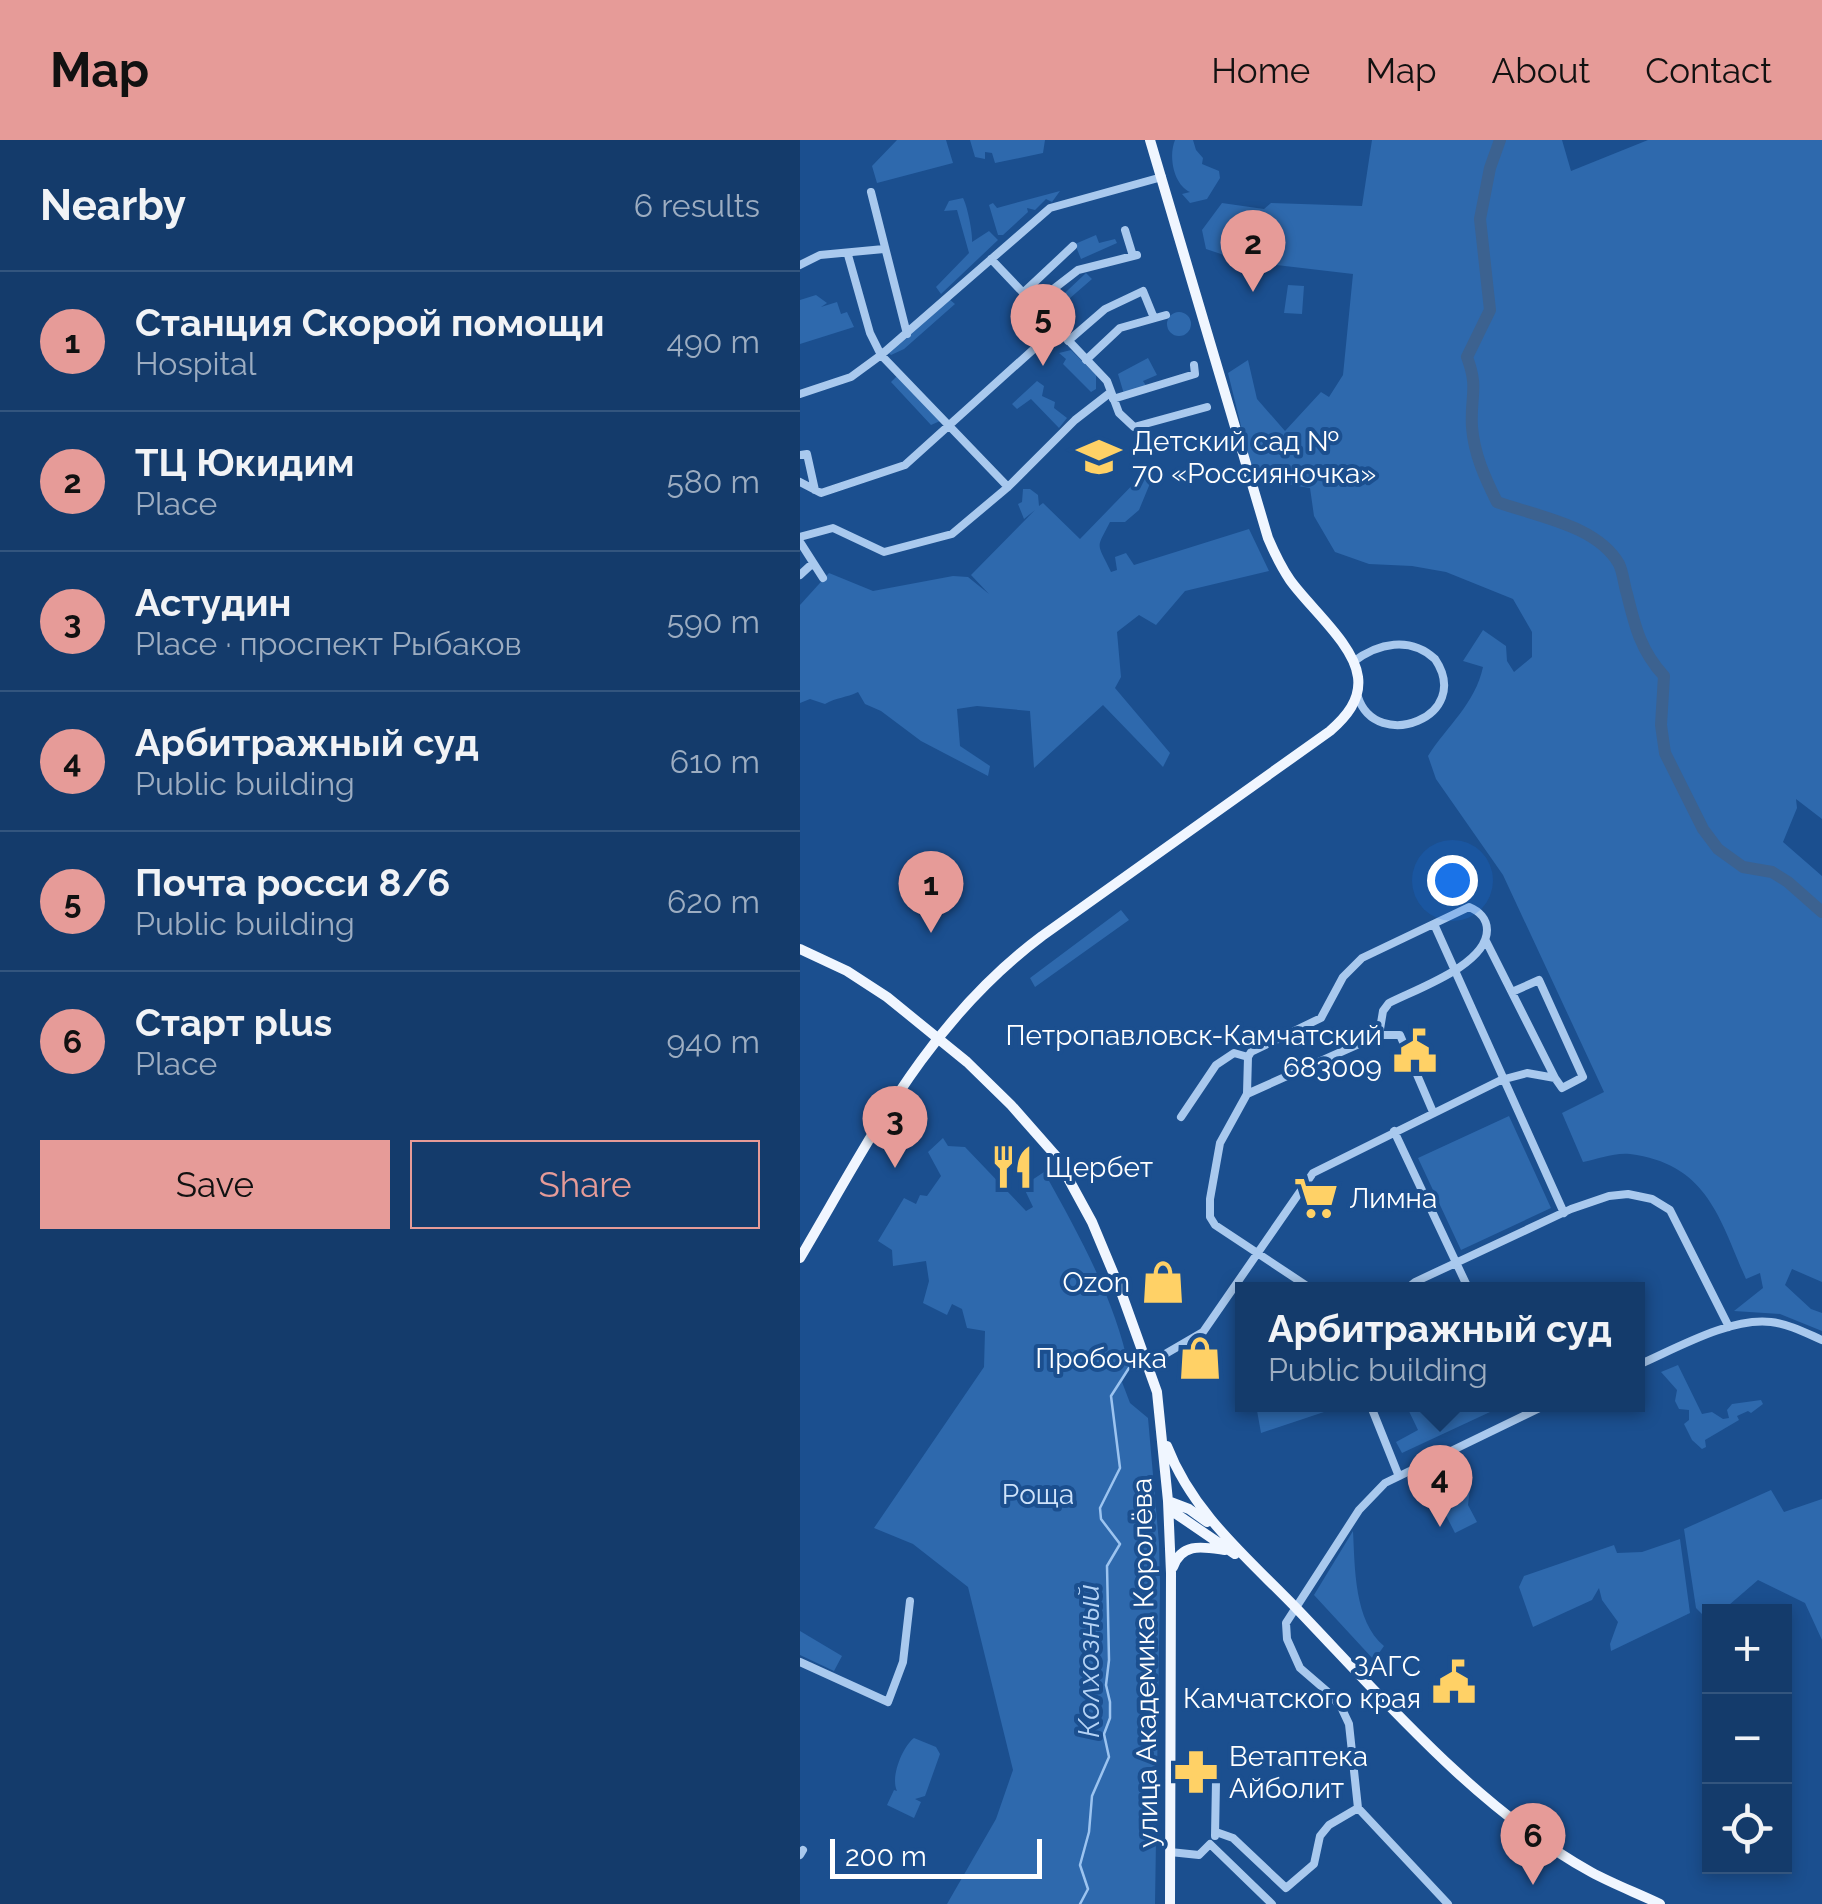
<!DOCTYPE html>
<meta charset="utf-8">
<style>
:root{--surface:#143b6b;--page:#214673;--text:#f1f3f6;--muted:#9dadc1;--line:#33557e;--accent:#e69b98}
body{margin:0;font-family:Raleway,sans-serif;background:var(--page);color:var(--text)}
.controls{position:absolute;right:30px;bottom:30px;display:grid;overflow:hidden;border-radius:0px;box-shadow:0 5px 15px #0003}
.controls button{width:90px;height:90px;display:grid;place-items:center;padding:0;border:0;border-bottom:2px solid var(--line);background:var(--surface);color:var(--text);font:50px sans-serif}
.scale{position:absolute;left:30px;bottom:25px;width:212px;box-sizing:border-box;padding-left:10px;border:5px solid #fff;border-top:0;font-size:28px;line-height:35px;white-space:nowrap;color:#fff;-webkit-text-stroke:8px #1b4f8f;paint-order:stroke}
.you{position:absolute;left:652px;top:740px;width:35px;height:35px;margin:-25px;border:8px solid #fff;border-radius:50%;background:#1a73e8;box-shadow:0 0 0 15px #1a73e833}
.badge{display:grid;place-items:center;width:65px;height:65px;border-radius:50%;background:var(--accent);color:#111;font-size:32px;font-weight:700}
.pin{position:absolute;translate:-50% -82px;filter:drop-shadow(0 2px 5px #0008)}
.pin::after{content:'';position:absolute;top:52px;width:35px;height:30px;background:inherit;clip-path:polygon(0 0,100% 0,50% 100%)}
.popup{position:absolute;left:435px;top:1142px;width:410px;height:130px;box-sizing:border-box;display:grid;place-content:center;border-radius:0px;background:var(--surface);filter:drop-shadow(0 2px 8px #0005);font-size:32px;white-space:nowrap;color:var(--muted)}
.popup b{font-size:38px;color:var(--text)}
.popup::after{content:'';position:absolute;left:50%;top:100%;margin-left:-20px;border:20px solid transparent;border-top-color:var(--surface)}
.list{margin:0;padding:0;list-style:none}
h2{display:flex;justify-content:space-between;align-items:center;height:130px;margin:0;padding:0 40px;font-size:42px}
h2 small{font-size:32px;font-weight:400;color:var(--muted)}
.list li{display:grid;grid-template-columns:65px 1fr auto;gap:30px;align-items:center;box-sizing:border-box;height:140px;padding:0 40px;border-top:2px solid var(--line)}
.list b{display:block;font-size:38px;white-space:nowrap}
.list p{margin:0;font-size:32px;white-space:nowrap;color:var(--muted)}
.list em{font-size:32px;font-style:normal;color:var(--muted)}
.actions{display:flex;gap:20px;padding:30px 40px}
.actions a{flex:1;padding:22px 0;border:2px solid var(--accent);border-radius:0px;text-align:center;font-size:35px;color:var(--accent)}
.actions .main{background:var(--accent);color:#111}
.icon{flex:none;width:55px;height:55px;fill:none;stroke:currentColor;stroke-width:2;stroke-linecap:round;stroke-linejoin:round}
.map{position:relative;flex:none;width:1022px;height:1764px;overflow:hidden}
header{display:flex;align-items:center;gap:60px;box-sizing:border-box;height:140px;padding:0 50px;background:var(--accent);color:#111}
header strong{font-size:48px}
nav{display:flex;gap:55px;margin-inline-start:auto;font-size:35px}
main{display:flex}
aside{flex:1;background:var(--surface)}
.map>svg:first-child{display:block}
.green{fill:#2e69ad}
.lines{fill:none;stroke-linecap:round;stroke-linejoin:round}
.stream{stroke:#9cc4f0;stroke-width:2.5}
.river{stroke:#3c6290;stroke-width:12}
.minor{stroke:#a9c9ee;stroke-width:8}
.major{stroke:#f0f6ff;stroke-width:10}
.labels{text-anchor:middle;dominant-baseline:central;stroke-width:8;stroke-linejoin:round;paint-order:stroke}
.poi-label{font-size:28px;fill:#fff;stroke:#1b4f8f;text-anchor:start}
.park-label{font-size:28px;fill:#cfe3fa;stroke:#1b4f8f}
.street-label{font-size:28px;fill:#fff;stroke:#1b4f8f}
.water-label{font-size:30px;font-style:italic;fill:#b5d3f5;stroke:#1b4f8f}
</style>
<header>
<strong>Map</strong>
<nav><a>Home</a><a>Map</a><a>About</a><a>Contact</a></nav>
</header>
<main>
<aside>
<h2>Nearby<small>6 results</small></h2>
<ul class="list">
<li><span class="badge">1</span><div><b>Станция Скорой помощи</b><p>Hospital</p></div><em>490 m</em></li>
<li><span class="badge">2</span><div><b>ТЦ Юкидим</b><p>Place</p></div><em>580 m</em></li>
<li><span class="badge">3</span><div><b>Астудин</b><p>Place · проспект Рыбаков</p></div><em>590 m</em></li>
<li><span class="badge">4</span><div><b>Арбитражный суд</b><p>Public building</p></div><em>610 m</em></li>
<li><span class="badge">5</span><div><b>Почта росси 8/6</b><p>Public building</p></div><em>620 m</em></li>
<li><span class="badge">6</span><div><b>Старт plus</b><p>Place</p></div><em>940 m</em></li>
</ul>
<div class="actions"><a class="main">Save</a><a>Share</a></div>
</aside>
<div class="map">
<svg width="1022" height="1764" viewBox="0 0 1022 1764">
<rect width="100%" height="100%" fill="#1b4f8f"/>
<path class="green" d="M97,0H146L153,23L77,43L72,26Z
M170,0H245L243,13L195,23L192,13L185,12V19L175,17Z
M375,0H393L396,10L403,18L402,24L419,31L420,38L407,59L390,63L382,54L390,52C374,45 368,17 375,0Z
M572,0H762L771,31L848,0H1022V679L996,659L997,668L983,702L1022,736V1142L992,1129L985,1145L1011,1169L1022,1173V1191L980,1174L934,1171L963,1148L960,1133L946,1139C919,1077 907,1024 830,1014C816,1012 797,1019 783,1022L762,973L804,952L703,735L636,639L628,616C647,586 675,564 683,527L663,521L683,490L706,506L707,521L714,532L732,517V492L713,459L646,432L612,426L569,424L535,412L514,376L510,348L454,339L428,233L448,220L457,259L485,291L521,252L529,257L543,235L553,134L442,121L406,109L402,90L422,63L464,69L471,63L562,66Z
M260,51L252,62L246,59L235,70L227,68L228,72L203,95H198L189,65L193,63L197,68Z
M163,58C167,65 173,93 172,102L189,91L198,100L141,154L136,147L169,113L157,70L144,71L149,61Z
M296,95L299,103L315,99L317,103L281,119L275,104Z
M286,133L292,139L254,172L250,167Z
M488,145L504,146L502,174L484,173Z
M16,155L27,163L21,167L37,162L41,174L47,172L54,187L0,204V160Z
M149,159L155,164L104,209L91,215L88,212Z
M367 184a12 12 0 1 1 24 0a12 12 0 1 1-24 0Z
M271,210L296,235V249L291,252L263,224L266,219L259,213Z
M348,218L357,235L343,241L347,247L324,254L318,234Z
M98,235C111,251 130,263 140,281L131,285L91,242Z
M237,241L244,246L242,256L255,262L254,268L267,278L259,288L231,259L217,269L212,264Z
M346,331L351,341L339,370L325,382H310C296,410 296,401 311,432L317,430L315,417L326,413L334,425L449,389L469,431L385,451L356,485L339,475L317,492L321,537L315,548L370,613L363,627L303,565L234,628L230,571L177,566L157,569L160,606L190,626L188,636L121,601L81,571L65,564L58,552C46,558 37,557 25,564L10,559L0,563V465L29,433L73,451L153,436L168,437L189,454L171,435L235,370L224,379L218,364L222,362L223,349H230L238,355L239,366L243,363L280,399Z
M321,770L329,780L235,847L230,838Z
M709,976L751,1068L661,1110L618,1018Z
M143,998L148,1006L165,1007L226,1071L233,1067L223,1046L244,1032C278,1093 315,1159 329,1228L322,1242L330,1263L348,1278L359,1403L360,1446L355,1764H147L196,1679L213,1630L168,1447L113,1404L74,1388L184,1227L185,1191L167,1188L162,1169L152,1164L147,1175L123,1163L129,1141L126,1121L93,1126L92,1110L78,1101L104,1058L116,1064L120,1055L127,1056L141,1036L128,1012Z
M878,1225L902,1274L912,1272L923,1279L929,1278L927,1270L932,1264L961,1260L963,1264L951,1273L948,1271L937,1276L939,1280L905,1300L906,1307L902,1309L892,1300L884,1284L889,1280V1270L879,1269L875,1261L877,1250L861,1232Z
M456,1265V1264L545,1265L461,1293Z
M606,1265H687L690,1272L602,1313L596,1302L618,1290Z
M660,1320L670,1348L668,1365L677,1382L655,1393L626,1336Z
M971,1350L984,1372L1022,1359V1500L1005,1463L958,1440L922,1471L909,1472V1481L896,1468L884,1389Z
M553,1391C555,1428 554,1481 584,1506L574,1520L514,1455Z
M880,1399L890,1473L811,1511L810,1504L818,1482L802,1460L799,1448L792,1460L733,1487L719,1447L724,1436L814,1405L817,1413L842,1412Z
M0,1491L42,1516L34,1531L0,1515Z
M114,1598L136,1607L140,1614L125,1656L115,1659L121,1662L114,1678L87,1665L94,1650L97,1651C90,1637 103,1606 114,1598Z"/>
<g class="lines">
<path class="stream" d="M280,1764L288,1749L280,1725L289,1692L292,1656L309,1617L304,1594L310,1578V1562L306,1545L309,1520L307,1426L320,1404L301,1379L300,1368L320,1328L311,1256L329,1228"/>
<path class="river" d="M700,0L690,28L680,79L690,170L667,217C679,249 670,256 672,287C674,314 685,338 697,362C735,376 797,385 819,424C823,432 824,445 827,454C835,487 841,511 864,536L861,585L865,613L903,689L918,709L943,727L972,732L988,742L1022,772"/>
<path class="minor" d="M71,52L107,194
M325,90L333,116
M48,115L70,193L81,215L208,347
M191,119L307,241L319,273L334,287L407,267
M0,125L20,115L84,109
M224,152L273,106
M234,164L278,130L337,115
M268,201L305,169L343,151L354,178
M286,220L320,188L366,175
M0,254L51,237L81,215L250,68L362,37
M313,259L395,234L394,225
M0,315L7,314L15,350
M0,342L21,353L105,325L256,189
M0,397L33,388L84,412L152,394L208,347L275,280L311,252
M0,402L23,438
M0,435L13,423
M553,522C578,503 610,496 635,519C674,577 576,613 558,557
M634,784L764,1073
M712,852L739,840L783,937L762,948L755,938
M447,953L448,917L451,912L521,878L543,837L562,818L669,767C679,771 687,779 687,790C687,825 616,849 589,863L583,871L579,895
M381,977L416,925L434,913L448,917
M594,991L669,1150
M513,1150L415,1085L410,1077V1059L420,1003L447,954L579,895H600L633,972
M605,1150L615,1142L771,1069L809,1056L828,1054L852,1059L870,1070L929,1187
M348,1224L403,1192L513,1033L701,940L727,933L755,938L686,801
M838,1225C875,1209 930,1177 971,1182C989,1184 1006,1193 1022,1200
M570,1264L598,1334
M0,1522L88,1562L103,1522L110,1461
M416,1692L433,1698L486,1748L514,1724L520,1696L529,1685L558,1668
M415,1696L416,1641
M370,1712L399,1715L410,1704L472,1764
M0,1715L3,1710
M648,1764L558,1668L549,1584L542,1569L529,1553L500,1528L487,1499L486,1483L559,1370L585,1343L748,1264"/>
<path class="major" d="M0,809L47,831L87,857L167,922L211,965L256,1016L292,1082L320,1149L357,1252L368,1361L371,1433L370,1764
M0,1118C71,998 127,882 242,796L530,591C546,577 561,560 558,537C554,504 509,467 490,440C481,427 474,412 468,398L350,0
M367,1306C393,1374 449,1419 498,1470C586,1562 679,1670 791,1732C813,1744 837,1753 860,1764
M368,1361L389,1369L407,1382
M369,1369L435,1414
M373,1427C382,1402 403,1407 425,1410"/>
</g>
<defs>
<g id="school-bare" transform="scale(3.45)"><path d="M0-5L7-2L0 1L-7-2ZM-4 1L0 2.5L4 1V4Q0 6-4 4Z" fill="#ffd166" stroke="#1b4f8f" stroke-width="2.5" paint-order="stroke"/></g>
<g id="civic-bare" transform="scale(3.45)"><path d="M-.6-6.5H3V-4.5H.6V-3L4-1V1h2V6H-6V1h2V-1L-.6-3ZM-1.2 2.5V6h2.4V2.5Z" fill="#ffd166" stroke="#1b4f8f" stroke-width="2.5" paint-order="stroke"/></g>
<g id="restaurant-bare" transform="scale(3.45)"><path d="M-5-6h1v4h1v-4h1v4h1v-4h1v5L-1.5 .5V6h-2V.5L-5-1ZM5-6V6H3V1.5H1.5Q1.5-4 5-6Z" fill="#ffd166" stroke="#1b4f8f" stroke-width="2.5" paint-order="stroke"/></g>
<g id="supermarket-bare" transform="scale(3.45)"><path d="M-6-5.5h2.5l.6 2H6L4.5 2H-2.5L-4.4-4H-6ZM-1.5 3.2a1.3 1.3 0 1 0 .1 0ZM3 3.2a1.3 1.3 0 1 0 .1 0Z" fill="#ffd166" stroke="#1b4f8f" stroke-width="2.5" paint-order="stroke"/></g>
<g id="shop-bare" transform="scale(3.45)"><path d="M-5-2.5h2.3a2.7 3.5 0 0 1 5.4 0H5L5.5 6h-11ZM-1.5-2.5h3a1.5 2.3 0 0 0-3 0Z" fill="#ffd166" stroke="#1b4f8f" stroke-width="2.5" paint-order="stroke"/></g>
<g id="pharmacy-bare" transform="scale(3.45)"><path d="M-2-6h4v4h4v4h-4v4h-4v-4h-4v-4h4Z" fill="#ffd166" stroke="#1b4f8f" stroke-width="2.5" paint-order="stroke"/></g>
</defs>
<g fill-rule="evenodd">
<use href="#school-bare" x="299" y="317"/>
<use href="#civic-bare" x="615" y="911"/>
<use href="#restaurant-bare" x="212" y="1027"/>
<use href="#supermarket-bare" x="516" y="1058"/>
<use href="#shop-bare" x="363" y="1142"/>
<use href="#shop-bare" x="400" y="1218"/>
<use href="#civic-bare" x="654" y="1542"/>
<use href="#pharmacy-bare" x="396" y="1632"/>
</g>
<g class="labels">
<g class="poi-label">
<text x="332" y="301">Детский сад №<tspan x="332" dy="32">70 «Россияночка»</tspan></text>
<text x="582" y="895" text-anchor="end">Петропавловск-Камчатский<tspan x="582" dy="32">683009</tspan></text>
<text x="245" y="1027">Щербет</text>
<text x="549" y="1058">Лимна</text>
<text x="330" y="1142" text-anchor="end">Ozon</text>
<text x="367" y="1218" text-anchor="end">Пробочка</text>
<text x="621" y="1526" text-anchor="end">ЗАГС<tspan x="621" dy="32">Камчатского края</tspan></text>
<text x="429" y="1616">Ветаптека<tspan x="429" dy="32">Айболит</tspan></text>
</g>
<g class="park-label">
<text x="238" y="1354">Роща</text>
</g>
<g class="street-label">
<text transform="translate(345 1523) rotate(-91)">улица Академика Королёва</text>
</g>
<g class="water-label">
<text transform="translate(288 1521) rotate(-90)">Колхозный</text>
</g>
</g>
</svg>
<div class="controls">
<button>+</button>
<button>−</button>
<button><svg class="icon" aria-label="locate" viewBox="0 0 24 24"><circle cx="12" cy="12" r="6"/><path d="M12 2v4M12 18v4M2 12h4M18 12h4"/></svg></button>
</div>
<div class="scale">200 m</div>
<div class="you"></div>
<div class="pin badge" style="left:131px;top:793px">1</div>
<div class="pin badge" style="left:453px;top:152px">2</div>
<div class="pin badge" style="left:95px;top:1028px">3</div>
<div class="pin badge" style="left:640px;top:1387px">4</div>
<div class="popup"><b>Арбитражный суд</b>Public building</div>
<div class="pin badge" style="left:243px;top:226px">5</div>
<div class="pin badge" style="left:733px;top:1745px">6</div>
</div>
</main>
